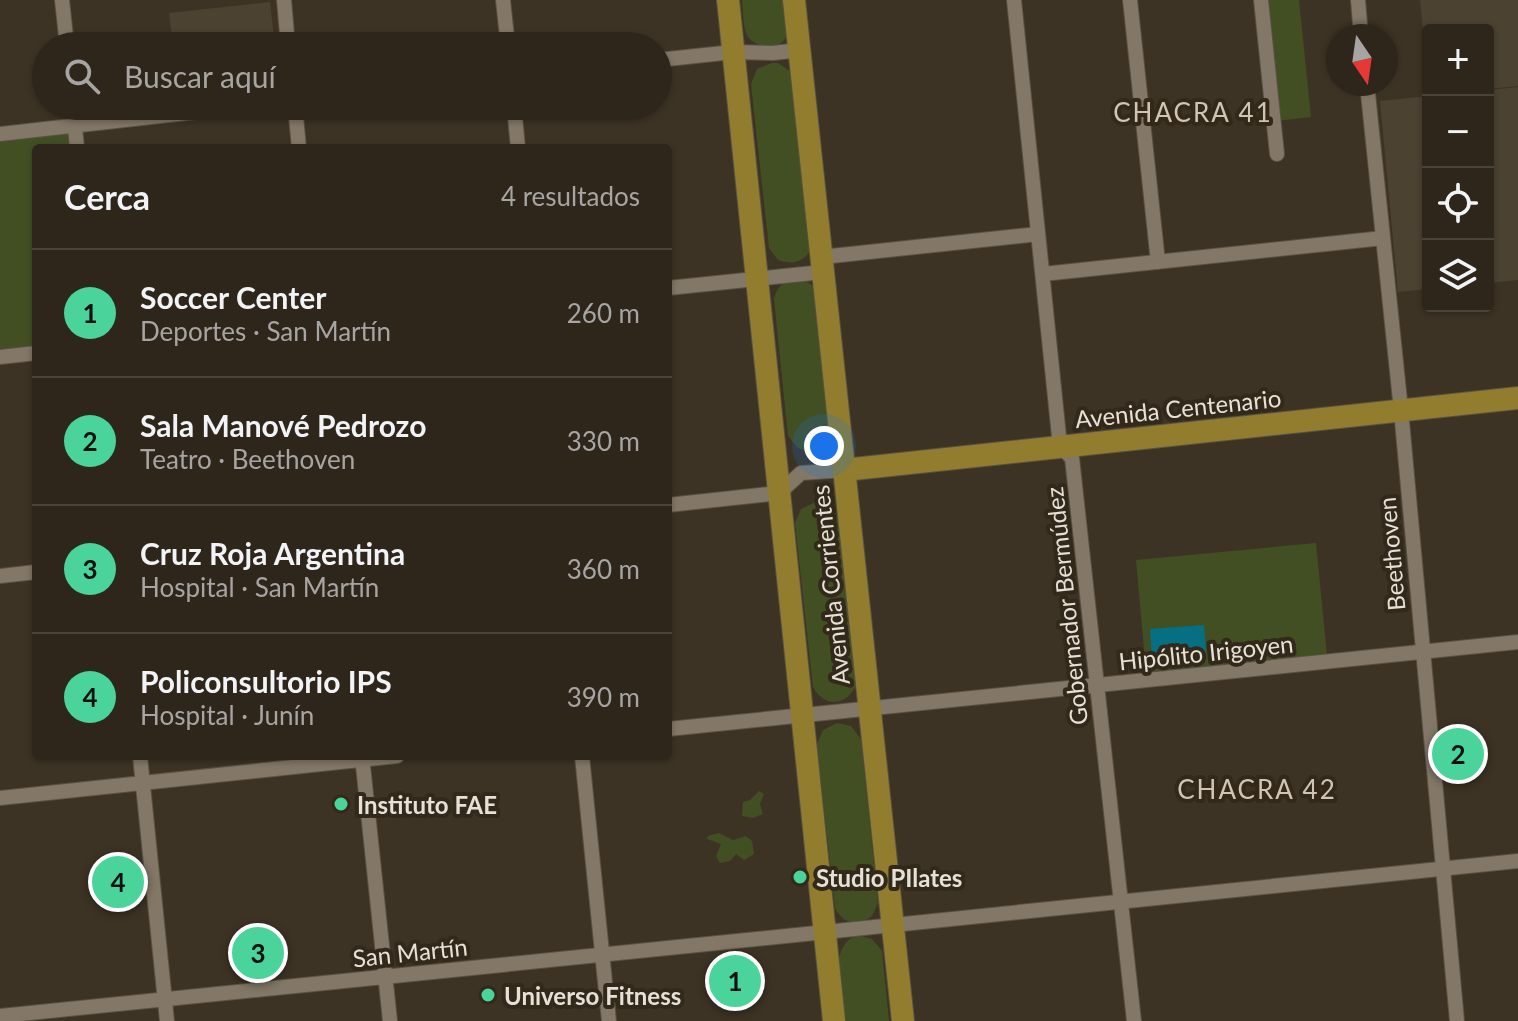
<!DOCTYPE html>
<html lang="es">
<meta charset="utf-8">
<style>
:root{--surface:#2e261b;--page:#3a3228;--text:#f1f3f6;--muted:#a7a5a3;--line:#49433a;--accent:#4ad49c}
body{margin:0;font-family:Lato,sans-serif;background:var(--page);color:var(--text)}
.controls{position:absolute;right:24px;top:24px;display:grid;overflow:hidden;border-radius:8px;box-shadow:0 2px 6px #0004}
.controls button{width:72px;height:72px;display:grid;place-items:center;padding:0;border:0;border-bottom:2px solid var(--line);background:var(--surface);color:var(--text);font:40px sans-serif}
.compass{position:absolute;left:1326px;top:24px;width:72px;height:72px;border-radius:50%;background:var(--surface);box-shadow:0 2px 6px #0004;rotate:167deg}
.you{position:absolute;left:824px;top:446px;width:28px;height:28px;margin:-20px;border:6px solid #fff;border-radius:50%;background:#1a73e8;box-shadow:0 0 0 12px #1a73e833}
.badge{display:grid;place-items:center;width:52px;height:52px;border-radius:50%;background:var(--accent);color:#111;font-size:26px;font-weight:700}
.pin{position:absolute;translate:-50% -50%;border:4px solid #fff;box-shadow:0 2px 8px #0006}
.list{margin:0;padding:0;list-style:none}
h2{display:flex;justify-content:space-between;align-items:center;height:104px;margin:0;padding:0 32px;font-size:34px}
h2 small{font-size:26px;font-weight:400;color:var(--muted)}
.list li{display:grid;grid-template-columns:52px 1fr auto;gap:24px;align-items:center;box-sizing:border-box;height:128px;padding:0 32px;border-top:2px solid var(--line)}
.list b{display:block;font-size:30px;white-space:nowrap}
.list p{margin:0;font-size:26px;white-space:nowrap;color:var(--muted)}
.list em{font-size:26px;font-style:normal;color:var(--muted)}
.icon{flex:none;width:44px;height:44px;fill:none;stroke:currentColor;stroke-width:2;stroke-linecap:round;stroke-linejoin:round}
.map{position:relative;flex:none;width:1518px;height:1021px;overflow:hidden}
.search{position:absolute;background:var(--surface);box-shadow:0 2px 6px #0004;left:32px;top:32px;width:640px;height:88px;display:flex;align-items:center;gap:20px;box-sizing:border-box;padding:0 28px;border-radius:44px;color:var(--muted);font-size:30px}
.panel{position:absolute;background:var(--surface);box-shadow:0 2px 6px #0004;left:32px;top:144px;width:640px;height:616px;border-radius:8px}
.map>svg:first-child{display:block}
.education{fill:#4b4231}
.green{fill:#424f23}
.water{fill:#066f83}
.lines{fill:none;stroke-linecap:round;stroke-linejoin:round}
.minor-casing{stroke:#5a5245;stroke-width:16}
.primary-casing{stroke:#5a5245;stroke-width:24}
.minor{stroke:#837867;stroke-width:14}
.primary{stroke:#927d2f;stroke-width:22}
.poi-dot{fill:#4ad49c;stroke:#32291a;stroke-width:3}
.labels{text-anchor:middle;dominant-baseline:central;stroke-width:8;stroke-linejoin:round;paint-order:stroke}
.street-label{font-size:24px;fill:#e6e0d6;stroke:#32291a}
.poi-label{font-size:24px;font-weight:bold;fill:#e6e0d6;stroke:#32291a;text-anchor:start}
.neighbourhood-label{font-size:26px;letter-spacing:2px;fill:#d1c4b2;stroke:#32291a}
</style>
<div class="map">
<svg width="1518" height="1021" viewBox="0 0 1518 1021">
<rect width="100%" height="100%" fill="#3d3324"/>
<path class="education" d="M1420,0H1518V86L1488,89V30H1428V82Z
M270,2L275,46H173L169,13Z
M1518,87V280L1488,283V90Z
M1428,96V289L1398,292L1380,101Z"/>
<path class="green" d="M742,0H787C787,10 790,24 788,33C783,52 753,50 746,33C743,23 743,10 742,0Z
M1264,0H1299L1311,117L1276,121Z
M772,63H778L791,72L811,250C802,263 792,265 778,260L769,248L751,84L757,69Z
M71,130L73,148H36V350L0,354V137Z
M802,278L814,287L830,438C822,450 811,453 798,448L788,436L774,299C778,283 787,280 802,278Z
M815,502L829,506L839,518L857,682C850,706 824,709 813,687L795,523L801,509Z
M1316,543L1327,655L1146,672L1136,560Z
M837,723L851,726L861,739L878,903L872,916C858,927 843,924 835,908L817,744L823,730Z
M759,791L764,794L760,804L763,814L753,818L742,816L743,802L750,800Z
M719,833L733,840L746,836L752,841L754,854L744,860L736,854L730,861L720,863L716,856L721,844L707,839L708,836Z
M858,935L872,939L882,951L889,1021H845C842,995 826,945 858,935Z"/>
<path class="water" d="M1204,625L1206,653L1152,657L1150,629Z"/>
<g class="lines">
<g class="minor-casing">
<path id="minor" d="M62,0L67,46
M284,0L288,46
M503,0L508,46
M1014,0L1060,446L1072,458L1134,1021
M1130,0L1158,262
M1261,0L1277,154
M1358,0L1361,36
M658,60L733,52L773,53L800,50
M1367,84L1401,410L1457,1021
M73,106L77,148
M295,106L299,148
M514,106L518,148
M0,134L249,106
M822,257L1038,234
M1043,274L1383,238
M668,288L823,272
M0,357L36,353
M668,505L779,493L801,473L844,470
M0,576L36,572
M668,729L1518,642
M140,756L167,1021
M362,756L390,1021
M582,756L609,1021
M0,798L397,756
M0,1016C506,963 1012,915 1518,861"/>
</g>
<g class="primary-casing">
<path id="primary" d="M728,0L834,1021
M794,0L903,1021
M844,470L1518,398"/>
</g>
<use href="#minor" class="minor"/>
<use href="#primary" class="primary"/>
</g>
<g class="poi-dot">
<circle cx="341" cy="804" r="8"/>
<circle cx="800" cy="877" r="8"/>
<circle cx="488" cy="995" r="8"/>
</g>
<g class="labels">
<g class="street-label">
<text transform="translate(1178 408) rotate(-6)">Avenida Centenario</text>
<text transform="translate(1391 554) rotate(-95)">Beethoven</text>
<text transform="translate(830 585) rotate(-96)">Avenida Corrientes</text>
<text transform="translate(1066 606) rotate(-96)">Gobernador Bermúdez</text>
<text transform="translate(1206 652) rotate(-6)">Hipólito Irigoyen</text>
<text transform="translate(410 952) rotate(-6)">San Martín</text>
</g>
<g class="poi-label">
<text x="357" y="804">Instituto FAE</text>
<text x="816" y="877">Studio PIlates</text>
<text x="504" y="995">Universo Fitness</text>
</g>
<g class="neighbourhood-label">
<text x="1193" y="112">CHACRA 41</text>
<text x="1257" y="789">CHACRA 42</text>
</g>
</g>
</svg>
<div class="controls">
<button>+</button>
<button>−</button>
<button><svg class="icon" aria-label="locate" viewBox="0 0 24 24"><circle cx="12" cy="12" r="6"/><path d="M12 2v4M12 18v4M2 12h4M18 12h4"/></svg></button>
<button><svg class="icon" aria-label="layers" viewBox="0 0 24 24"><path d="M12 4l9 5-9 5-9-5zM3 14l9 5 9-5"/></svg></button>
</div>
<svg class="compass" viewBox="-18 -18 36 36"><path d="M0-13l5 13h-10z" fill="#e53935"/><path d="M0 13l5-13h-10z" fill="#a7a5a3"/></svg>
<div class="you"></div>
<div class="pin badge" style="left:735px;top:981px">1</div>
<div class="pin badge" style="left:1458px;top:754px">2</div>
<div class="pin badge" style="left:258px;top:953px">3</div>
<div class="pin badge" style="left:118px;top:882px">4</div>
<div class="search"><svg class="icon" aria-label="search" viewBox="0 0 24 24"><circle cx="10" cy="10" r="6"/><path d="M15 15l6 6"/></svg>Buscar aquí</div>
<section class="panel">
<h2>Cerca<small>4 resultados</small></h2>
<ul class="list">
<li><span class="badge">1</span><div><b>Soccer Center</b><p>Deportes · San Martín</p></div><em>260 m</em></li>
<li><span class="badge">2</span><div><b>Sala Manové Pedrozo</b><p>Teatro · Beethoven</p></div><em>330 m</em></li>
<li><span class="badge">3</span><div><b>Cruz Roja Argentina</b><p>Hospital · San Martín</p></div><em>360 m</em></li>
<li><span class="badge">4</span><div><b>Policonsultorio IPS</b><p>Hospital · Junín</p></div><em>390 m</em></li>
</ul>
</section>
</div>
